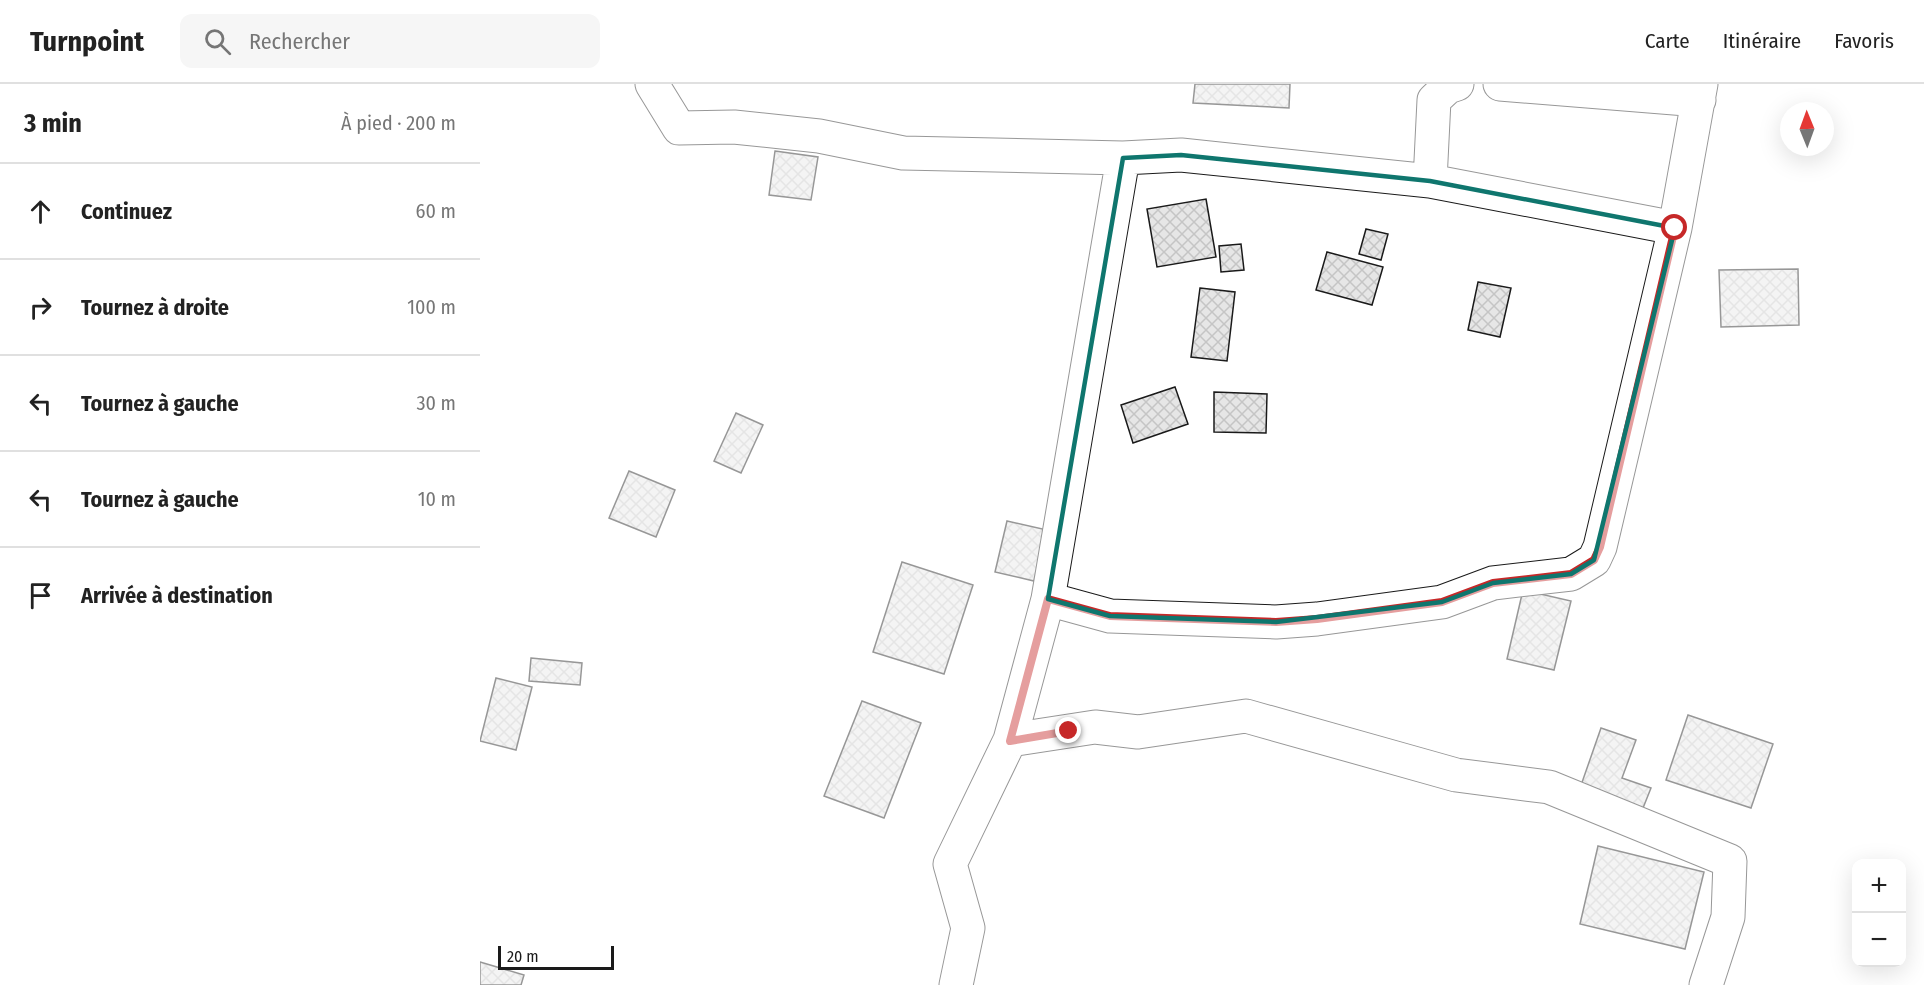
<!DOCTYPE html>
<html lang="fr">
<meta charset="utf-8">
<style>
:root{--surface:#fff;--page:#f6f6f6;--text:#222;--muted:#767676;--line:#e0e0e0}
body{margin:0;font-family:"Fira Sans Condensed",sans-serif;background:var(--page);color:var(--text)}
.controls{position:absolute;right:18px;bottom:18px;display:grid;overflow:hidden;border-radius:12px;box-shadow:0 6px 24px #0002}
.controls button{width:54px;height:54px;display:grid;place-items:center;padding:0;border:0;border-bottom:2px solid var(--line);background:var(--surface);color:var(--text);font:30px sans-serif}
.compass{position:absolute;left:1300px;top:18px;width:54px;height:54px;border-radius:50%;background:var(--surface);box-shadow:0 6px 24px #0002;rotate:359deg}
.scale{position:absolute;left:18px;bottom:15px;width:116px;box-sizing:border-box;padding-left:6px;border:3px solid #1a1a1a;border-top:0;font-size:16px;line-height:21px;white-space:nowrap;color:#1a1a1a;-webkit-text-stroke:4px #fff;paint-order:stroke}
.stop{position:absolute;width:18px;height:18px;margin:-14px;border:4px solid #c62828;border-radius:50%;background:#fff}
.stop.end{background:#c62828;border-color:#fff;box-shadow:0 2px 6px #0008}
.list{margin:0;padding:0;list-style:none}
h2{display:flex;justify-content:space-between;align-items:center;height:78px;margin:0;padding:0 24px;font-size:26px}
h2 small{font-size:20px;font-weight:400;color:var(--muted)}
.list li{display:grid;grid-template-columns:39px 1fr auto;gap:18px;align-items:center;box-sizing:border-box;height:96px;padding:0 24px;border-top:2px solid var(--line)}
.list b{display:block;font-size:22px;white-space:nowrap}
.list em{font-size:20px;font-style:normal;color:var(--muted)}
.icon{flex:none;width:33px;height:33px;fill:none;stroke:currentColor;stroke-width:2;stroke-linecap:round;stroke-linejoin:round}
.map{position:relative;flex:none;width:1444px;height:901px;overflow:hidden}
header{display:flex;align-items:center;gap:36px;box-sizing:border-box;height:84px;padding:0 30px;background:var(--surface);border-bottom:2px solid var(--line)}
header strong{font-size:28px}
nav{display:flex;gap:33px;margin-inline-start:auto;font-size:21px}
.search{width:420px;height:54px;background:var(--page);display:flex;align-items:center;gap:15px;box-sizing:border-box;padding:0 21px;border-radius:12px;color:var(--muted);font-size:22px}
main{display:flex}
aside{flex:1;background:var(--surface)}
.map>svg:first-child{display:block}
.building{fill:url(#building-cross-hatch);stroke:#1a1a1a;stroke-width:1.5}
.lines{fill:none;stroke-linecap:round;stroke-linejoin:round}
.minor-casing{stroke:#1a1a1a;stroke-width:35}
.minor{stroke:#fff;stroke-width:33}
.route{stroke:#c62828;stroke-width:8}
.marked{fill:none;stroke:#0f766e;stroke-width:4.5;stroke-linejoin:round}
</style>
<header>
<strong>Turnpoint</strong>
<div class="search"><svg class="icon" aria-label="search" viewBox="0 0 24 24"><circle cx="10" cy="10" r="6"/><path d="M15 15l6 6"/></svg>Rechercher</div>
<nav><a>Carte</a><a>Itinéraire</a><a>Favoris</a></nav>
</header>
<main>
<aside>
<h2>3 min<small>À pied · 200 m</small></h2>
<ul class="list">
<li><svg class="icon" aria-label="ahead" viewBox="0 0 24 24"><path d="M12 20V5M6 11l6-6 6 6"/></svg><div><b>Continuez</b></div><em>60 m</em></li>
<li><svg class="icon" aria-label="right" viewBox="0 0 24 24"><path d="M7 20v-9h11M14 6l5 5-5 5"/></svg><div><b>Tournez à droite</b></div><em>100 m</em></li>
<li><svg class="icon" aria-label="left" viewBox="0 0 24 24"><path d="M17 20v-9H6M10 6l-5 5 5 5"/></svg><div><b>Tournez à gauche</b></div><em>30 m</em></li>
<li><svg class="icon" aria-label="left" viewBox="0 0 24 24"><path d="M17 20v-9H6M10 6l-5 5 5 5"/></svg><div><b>Tournez à gauche</b></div><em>10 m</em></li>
<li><svg class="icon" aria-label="arrive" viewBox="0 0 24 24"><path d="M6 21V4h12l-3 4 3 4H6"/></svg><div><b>Arrivée à destination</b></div></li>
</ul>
</aside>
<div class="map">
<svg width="1444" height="901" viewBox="0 0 1444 901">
<defs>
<pattern id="building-cross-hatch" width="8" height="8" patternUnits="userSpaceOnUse" patternTransform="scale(1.5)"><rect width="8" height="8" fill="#e6e6e6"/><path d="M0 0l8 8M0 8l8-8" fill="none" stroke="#c5c5c5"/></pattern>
</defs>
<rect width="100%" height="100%" fill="#fff"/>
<path class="building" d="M715,0H810L809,24L713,19Z
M295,67L338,73L331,116L289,111Z
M726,115L736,173L677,183L667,125Z
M886,145L908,150L901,176L879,170Z
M761,160L764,186L741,188L739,162Z
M847,168L903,183L892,221L836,206Z
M1318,185L1319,241L1241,243L1239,186Z
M998,198L1031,204L1020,253L988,246Z
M720,204L755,208L747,277L711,273Z
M695,303L708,340L653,359L641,321Z
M734,308L787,310L786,349L734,348Z
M256,329L283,341L261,389L234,377Z
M149,387L195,406L176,453L129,434Z
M527,437L567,446L554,497L515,488Z
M422,478L493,501L464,590L393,568Z
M1043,506L1091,517L1074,586L1027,575Z
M51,574L102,579L100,601L49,597Z
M16,594L52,603L36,666L0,657Z
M382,617L441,639L404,734L344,712Z
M1208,631L1293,660L1271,724L1186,696Z
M1121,644L1156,656L1142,694L1171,704L1161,729L1099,707Z
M1118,762L1224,788L1205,865L1100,840Z
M0,878L44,891L41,901H0Z"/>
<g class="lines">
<g class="minor-casing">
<path id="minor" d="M172,0L199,44L254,43L339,52L423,69L643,74L701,71L950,97L1195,144
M1020,0L1219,16
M950,97L954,16L968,3L977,0
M568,515L630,532L796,538L837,535L962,518L1013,499L1091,490L1114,476L1120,463L1195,144L1221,0
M530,656L615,643L658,648L766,632L976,691L1069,703L1250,777L1248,833L1226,901
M476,901L488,844L470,780L530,656L568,515L643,74"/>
</g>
<use href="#minor" class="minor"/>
</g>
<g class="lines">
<path class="route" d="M589,647L530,657L568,515L630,532L796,538L837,535L962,518L1013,499L1091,490L1114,476L1120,463L1195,144"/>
</g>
<path d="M0 0H1444V901H0ZM701,71L950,97L1195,144L1114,476L1091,490L1013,499L962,518L796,538L630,532L568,515L643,74Z" fill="#fff" fill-opacity=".55" fill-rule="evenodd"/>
<path class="marked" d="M701,71L950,97L1195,144L1114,476L1091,490L1013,499L962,518L796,538L630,532L568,515L643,74Z"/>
</svg>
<div class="controls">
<button>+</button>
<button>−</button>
</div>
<svg class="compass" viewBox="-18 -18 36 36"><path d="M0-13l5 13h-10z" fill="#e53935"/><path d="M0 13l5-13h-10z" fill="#767676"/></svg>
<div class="scale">20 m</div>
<div class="stop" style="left:1195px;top:144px"></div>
<div class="stop end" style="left:589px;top:647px"></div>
</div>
</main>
